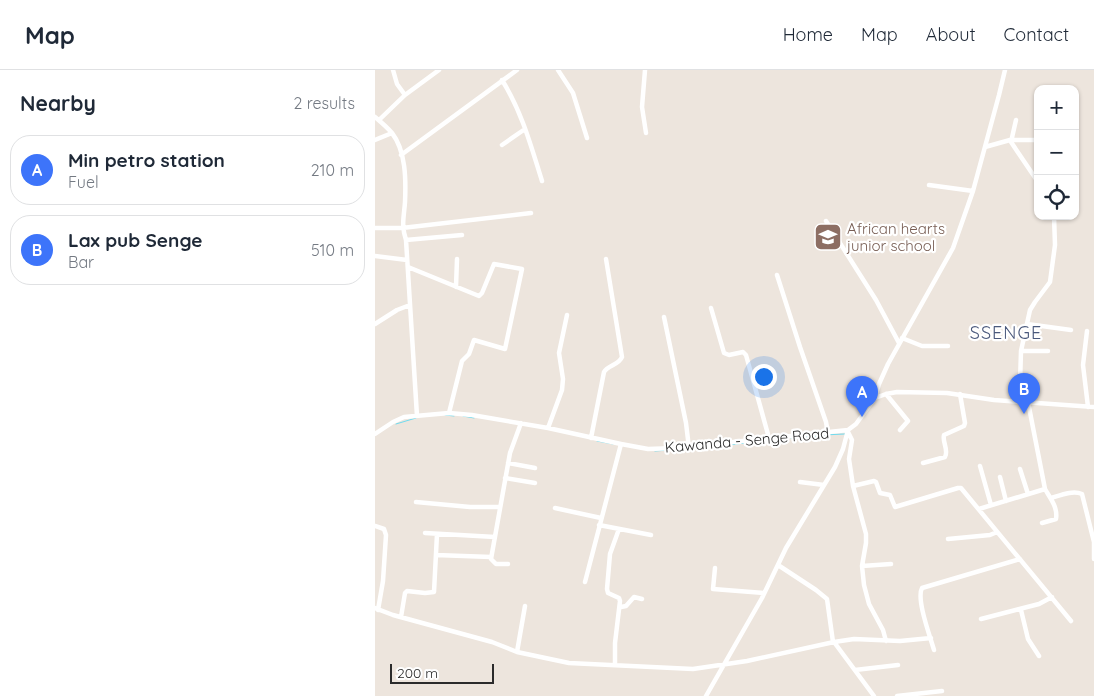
<!DOCTYPE html>
<meta charset="utf-8">
<style>
:root{--surface:#fff;--page:#f6f6f7;--text:#1f2937;--muted:#747a83;--line:#e0e1e3;--accent:#3d74fa}
body{margin:0;font-family:Quicksand,sans-serif;background:var(--page);color:var(--text)}
.controls{position:absolute;right:15px;top:15px;display:grid;overflow:hidden;border-radius:10px;box-shadow:0 1px 4px #0004}
.controls button{width:45px;height:45px;display:grid;place-items:center;padding:0;border:0;border-bottom:1px solid var(--line);background:var(--surface);color:var(--text);font:25px sans-serif}
.scale{position:absolute;left:15px;bottom:12px;width:104px;box-sizing:border-box;padding-left:5px;border:2px solid #2b2b2b;border-top:0;font-size:14px;line-height:18px;white-space:nowrap;color:#2b2b2b;-webkit-text-stroke:4px #fff;paint-order:stroke}
.you{position:absolute;left:388px;top:306px;width:18px;height:18px;margin:-12px;border:4px solid #fff;border-radius:50%;background:#1a73e8;box-shadow:0 0 0 8px #1a73e833}
.badge{display:grid;place-items:center;width:32px;height:32px;border-radius:50%;background:var(--accent);color:#fff;font-size:16px;font-weight:700}
.pin{position:absolute;translate:-50% -41px;filter:drop-shadow(0 1px 2px #0008)}
.pin::after{content:'';position:absolute;top:26px;width:18px;height:15px;background:inherit;clip-path:polygon(0 0,100% 0,50% 100%)}
.list{margin:0;padding:0;list-style:none}
h2{display:flex;justify-content:space-between;align-items:center;height:65px;margin:0;padding:0 20px;font-size:21px}
h2 small{font-size:16px;font-weight:400;color:var(--muted)}
.list li{display:grid;grid-template-columns:32px 1fr auto;gap:15px;align-items:center;box-sizing:border-box;height:70px;margin:0 10px 10px;padding:0 10px;border:1px solid var(--line);border-radius:20px}
.list b{display:block;font-size:19px;white-space:nowrap}
.list p{margin:0;font-size:16px;white-space:nowrap;color:var(--muted)}
.list em{font-size:16px;font-style:normal;color:var(--muted)}
.icon{flex:none;width:28px;height:28px;fill:none;stroke:currentColor;stroke-width:2;stroke-linecap:round;stroke-linejoin:round}
.map{position:relative;flex:none;width:719px;height:626px;overflow:hidden}
header{display:flex;align-items:center;gap:30px;box-sizing:border-box;height:70px;padding:0 25px;background:var(--surface);border-bottom:1px solid var(--line)}
header strong{font-size:24px}
nav{display:flex;gap:28px;margin-inline-start:auto;font-size:18px}
main{display:flex}
aside{flex:1;background:var(--surface)}
.map>svg:first-child{display:block}
.lines{fill:none;stroke-linecap:round;stroke-linejoin:round}
.stream{stroke:#70dbef;stroke-width:1}
.minor{stroke:#fff;stroke-width:4.5}
.labels{text-anchor:middle;dominant-baseline:central;stroke-width:4.5;stroke-linejoin:round;paint-order:stroke}
.education-label{font-size:15px;fill:#785e54;stroke:#fff;text-anchor:start}
.street-label{font-size:15px;fill:#2b2b2b;stroke:#fff}
.quarter-label{font-size:18px;letter-spacing:1px;fill:#4b597c;stroke:#fff}
</style>
<header>
<strong>Map</strong>
<nav><a>Home</a><a>Map</a><a>About</a><a>Contact</a></nav>
</header>
<main>
<aside>
<h2>Nearby<small>2 results</small></h2>
<ul class="list">
<li><span class="badge">A</span><div><b>Min petro station</b><p>Fuel</p></div><em>210 m</em></li>
<li><span class="badge">B</span><div><b>Lax pub Senge</b><p>Bar</p></div><em>510 m</em></li>
</ul>
</aside>
<div class="map">
<svg width="719" height="626" viewBox="0 0 719 626">
<rect width="100%" height="100%" fill="#ede5dd"/>
<g class="lines">
<path class="stream" d="M70,345L79,346
M88,346L99,348
M21,354L41,348
M448,365L470,364
M416,368L443,366
M222,371L238,374
M336,377L370,373
M297,380H306
M307,380L333,377
M280,381L294,380"/>
<path class="minor" d="M183,0L198,23L212,68
M270,0L267,37L271,63
M127,10C147,42 156,76 167,111
M30,25L64,0
M0,47C6,52 12,57 17,63C31,81 31,110 30,132C29,147 26,155 31,170L42,346
M4,50L30,25L22,14L18,0
M641,50L636,72L663,112
M0,70L17,63
M127,75L150,59
M610,77L635,70H663
M26,85L142,0
M554,115L598,121
M451,151L501,230L524,273
M0,158H27L156,143
M31,170L87,165
M0,186L32,190
M33,197L104,226L107,223L119,194L147,199L130,279L99,270L94,284L87,291L74,343
M402,205L425,277L451,352L453,363
M81,217L82,189
M336,238L349,283L354,285L368,282L371,285L394,368
M289,247L311,353L314,378
M0,254L22,240L35,235
M652,254L696,260
M712,261L708,295L713,337
M527,268L547,276H573
M646,281H673
M511,324L533,351L525,360
M500,328L504,314L513,294L578,178L598,121L624,25L630,0
M642,331L645,313L646,281L655,240L660,232L675,212L680,175L679,146
M653,332L670,419C675,428 683,437 681,449L667,453
M173,358L187,320L188,309L184,283L192,245
M473,362L477,370L474,389L478,416L491,464V473L487,496L489,515L494,534L508,560L511,571
M0,364L18,352L29,347L74,343L97,345L173,358L246,374L273,379L301,378L473,360L481,354L500,328L511,324L522,322L572,323L619,330L719,337
M216,368L229,302C233,295 244,295 247,287L231,189
M133,393L160,398
M548,393L570,387C574,380 567,372 569,365L589,356L590,353L585,324
M605,396L616,435
M645,399L653,424
M625,407L631,431
M130,408L160,413
M425,412L449,415
M478,416L499,411L501,412L505,423L515,425L520,437L583,418H586L696,551
M676,428C686,425 698,420 707,424L719,472V489
M41,432L95,437H125
M180,438L226,448
M604,439L670,419
M224,455L276,465
M0,456L9,459L11,465L8,511L3,540
M50,463L120,467
M573,469L615,465L622,462
M61,485L116,487
M133,494H121L116,489L135,383L146,353
M403,495L441,520L452,529L458,572
M487,496L516,494
M340,498L338,519L389,523
M210,512L246,374
M246,537L251,536L259,527L267,529
M0,538L18,545L117,572L142,582L194,593L318,599L372,591L459,572L499,626
M646,540L653,569L664,586
M26,547L30,523L32,521L50,523L59,522L62,464
M606,549L664,534L677,527
M459,572L479,569L525,571L556,568
M559,580C555,566 541,529 547,518L645,489
M142,582L150,536
M240,595V573L245,531L244,528L233,523L232,519L235,484L244,459
M480,600L523,595
M331,626L387,528L411,478L460,397L468,379L473,360
M522,626L567,621"/>
</g>
<defs>
<g id="school-square" transform="scale(1.4375)"><rect x="-9" y="-9" width="18" height="18" rx="4" fill="#8d6e63" stroke="#fff"/><path d="M0-5L7-2L0 1L-7-2ZM-4 1L0 2.5L4 1V4Q0 6-4 4Z" fill="#fff"/></g>
</defs>
<g fill-rule="evenodd">
<use href="#school-square" x="453" y="167"/>
</g>
<g class="labels">
<g class="education-label">
<text x="472" y="158">African hearts<tspan x="472" dy="17">junior school</tspan></text>
</g>
<g class="street-label">
<text transform="translate(372 370) rotate(-5)">Kawanda - Senge Road</text>
</g>
<g class="quarter-label">
<text x="631" y="262">SSENGE</text>
</g>
</g>
</svg>
<div class="controls">
<button>+</button>
<button>−</button>
<button><svg class="icon" aria-label="locate" viewBox="0 0 24 24"><circle cx="12" cy="12" r="6"/><path d="M12 2v4M12 18v4M2 12h4M18 12h4"/></svg></button>
</div>
<div class="scale">200 m</div>
<div class="you"></div>
<div class="pin badge" style="left:487px;top:347px">A</div>
<div class="pin badge" style="left:649px;top:344px">B</div>
</div>
</main>
